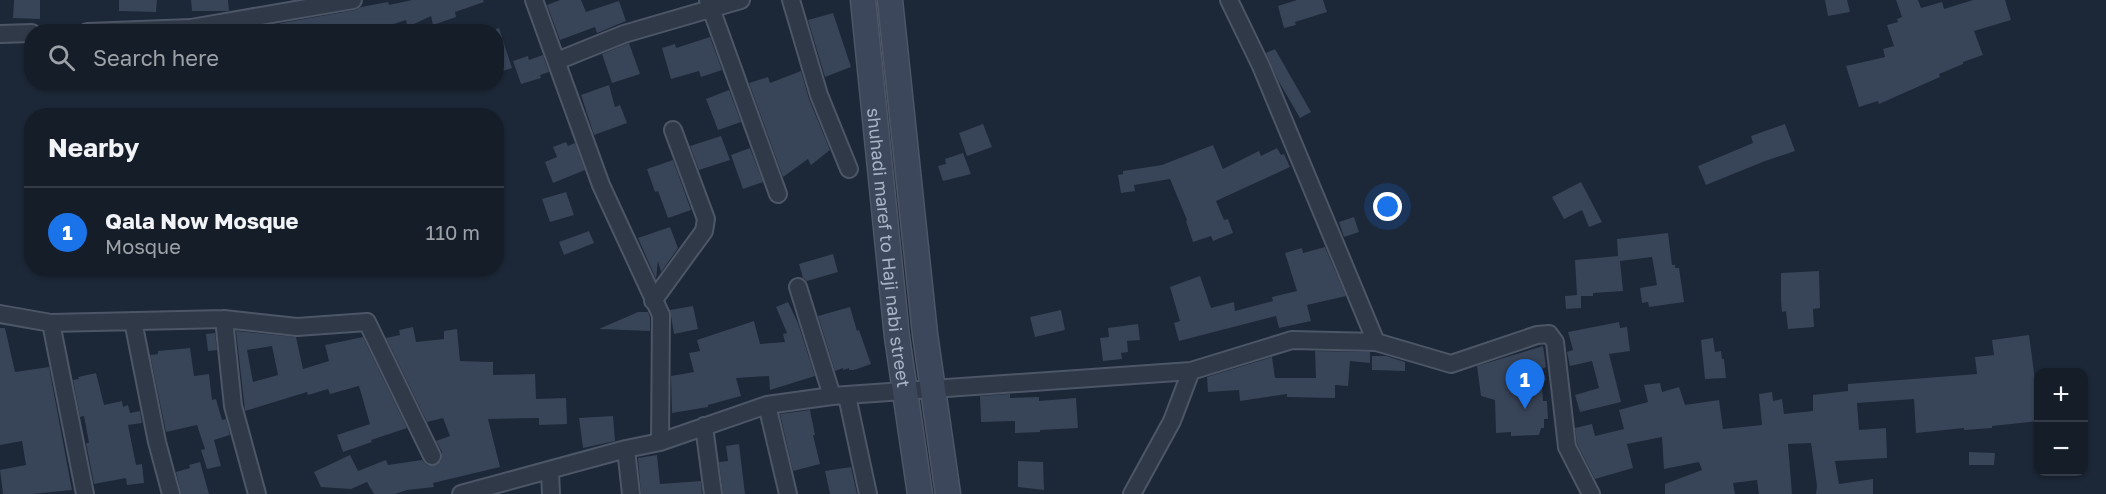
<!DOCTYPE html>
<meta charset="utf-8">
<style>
:root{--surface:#151d29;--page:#1e2631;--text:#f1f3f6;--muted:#9da2a8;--line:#343b46;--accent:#1a73e8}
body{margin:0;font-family:"Golos Text",sans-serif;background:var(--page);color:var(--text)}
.controls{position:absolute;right:18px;bottom:18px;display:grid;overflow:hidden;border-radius:12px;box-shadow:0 2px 4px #0004}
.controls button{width:54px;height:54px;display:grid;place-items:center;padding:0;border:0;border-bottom:2px solid var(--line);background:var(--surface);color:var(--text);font:30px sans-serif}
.you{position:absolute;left:1388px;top:207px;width:21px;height:21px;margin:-15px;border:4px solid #fff;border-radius:50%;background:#1a73e8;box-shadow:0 0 0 9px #1a73e833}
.badge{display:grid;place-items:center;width:39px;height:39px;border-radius:50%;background:var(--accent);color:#fff;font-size:20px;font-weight:700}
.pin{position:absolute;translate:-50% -50px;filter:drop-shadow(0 2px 3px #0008)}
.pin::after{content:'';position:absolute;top:32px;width:21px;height:18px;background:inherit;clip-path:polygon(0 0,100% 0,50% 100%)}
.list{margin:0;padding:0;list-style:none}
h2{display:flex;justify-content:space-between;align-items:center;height:78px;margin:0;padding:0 24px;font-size:26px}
h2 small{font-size:20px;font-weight:400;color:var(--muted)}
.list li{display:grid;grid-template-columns:39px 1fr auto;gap:18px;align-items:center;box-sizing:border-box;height:90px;padding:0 24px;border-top:2px solid var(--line)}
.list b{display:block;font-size:22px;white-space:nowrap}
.list p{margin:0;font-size:20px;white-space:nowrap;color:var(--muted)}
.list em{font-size:20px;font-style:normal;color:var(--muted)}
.icon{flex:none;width:33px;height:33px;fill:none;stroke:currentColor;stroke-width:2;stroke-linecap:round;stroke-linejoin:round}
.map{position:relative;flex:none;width:2106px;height:494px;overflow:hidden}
.search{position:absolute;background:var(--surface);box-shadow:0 2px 4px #0004;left:24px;top:24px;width:480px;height:66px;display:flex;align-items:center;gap:15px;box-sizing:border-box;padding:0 21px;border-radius:24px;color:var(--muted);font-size:22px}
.panel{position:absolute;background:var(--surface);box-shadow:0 2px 4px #0004;left:24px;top:108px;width:480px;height:168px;border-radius:24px}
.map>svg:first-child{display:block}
.building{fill:#384458;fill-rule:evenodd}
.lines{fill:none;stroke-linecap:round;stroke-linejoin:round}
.street-casing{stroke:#4d5666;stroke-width:20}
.secondary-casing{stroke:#4d5666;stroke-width:27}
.street{stroke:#303947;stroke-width:16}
.secondary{stroke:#3d475b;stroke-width:24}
.labels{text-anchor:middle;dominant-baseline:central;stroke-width:4.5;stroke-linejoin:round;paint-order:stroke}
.street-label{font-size:18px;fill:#a9b3c5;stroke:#161e2b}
</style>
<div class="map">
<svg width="2106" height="494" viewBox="0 0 2106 494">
<rect width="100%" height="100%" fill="#1c2737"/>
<path class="building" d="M14,0H40V19L13,18Z
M119,0H157L156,12L119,11Z
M191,0H228L229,11H192Z
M412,0H483L484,2L455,12L456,17L433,25L431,16L414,24H407L406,20L369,32H263V29L282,23L355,10L361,7L388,2L389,5Z
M560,0H581L586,12L619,1L626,21L597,33L595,27L560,40L547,5Z
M1297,0H1323L1327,12L1295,22L1296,25L1284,28L1278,6Z
M1825,0H1847L1850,12L1828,16Z
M1896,0H1918L1921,8L1942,2L1944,9L1973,0H2005L2011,20L1974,31L1983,55L1963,62V64L1939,74L1940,77L1879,104L1878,101L1859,107L1846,66L1885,57L1883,49L1894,46L1887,25L1898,22L1897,19L1902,17Z
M833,13L851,67L825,77L808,20Z
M499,28L512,68L496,73V29Z
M710,37L722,70L701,77L699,71L671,79L662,48L675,44L676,48Z
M629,43L640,74L612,83L602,54Z
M1275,49L1311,112L1300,118L1279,82L1266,53Z
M543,55L549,72L540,75L541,78L521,84L513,61L528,56L529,60Z
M801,71L809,99L830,150L811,165L808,159L783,177L749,83L768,77L770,83Z
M609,85L615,107L620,105L627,123L594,135L581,95Z
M729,90L741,122L718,130L706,99Z
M983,124L992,147L967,156L959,133Z
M1785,124L1795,151L1765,161L1706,185L1698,166L1753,143L1751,136Z
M721,136L730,160L699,170L690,146Z
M566,142L568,146L575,143L585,170L553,183L545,162L557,157L553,147Z
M1213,145L1223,169L1259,151L1261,156L1277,148L1281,155L1284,154L1290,167L1216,201L1224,220L1228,219L1233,233L1213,241L1211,236L1193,242L1186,221L1187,220L1170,179L1134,185L1135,191L1121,193L1118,175L1123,174V171L1162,165Z
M750,148L763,182L743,189L731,155Z
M963,153L971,174L943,181L938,166L946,164L945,159Z
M673,160L691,210L668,218L658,191L655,192L647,169Z
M1581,182L1602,222L1589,227L1582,210L1564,219L1552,197Z
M566,192L574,215L550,222L542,199Z
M1354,217L1359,232L1344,237L1339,222Z
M670,227L678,248L661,272L658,261L656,279L638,238Z
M589,231L594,243L564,255L559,242Z
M1668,233L1672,265H1675V268H1679L1684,302L1649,307L1648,302L1642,303L1640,288L1657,285L1652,257L1620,261L1623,291L1593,293V296H1581V308L1566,309L1565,296L1577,295L1575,260L1618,256L1617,239Z
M1325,247L1346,296L1307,305L1311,321L1279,328L1276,316L1179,341L1174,323L1180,321L1170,287L1200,276L1211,308L1234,302L1235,311L1273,301L1272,297L1297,291L1285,253L1302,248L1303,253Z
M833,254L838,272L807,281L803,278L799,264Z
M1819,271L1820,308L1813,309L1814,327L1788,329L1786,311L1782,312L1781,301V273Z
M788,302L798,323L815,376L770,390L769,376L736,378L741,396L708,405V407L672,413L671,376L694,372L689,353L700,351L697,340L754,321L760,344L785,342L783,334L787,333L776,307Z
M693,306L698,329L674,334L670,310Z
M850,307L857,331L859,330L871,364L854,370H849V368L843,370V368L835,371L818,316Z
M1061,310L1065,330L1035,337L1030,317Z
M638,312H648L650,317V331L599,329Z
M1619,322L1620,328L1627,327L1630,351L1609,354L1621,402L1580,412L1575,395L1599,388L1592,361L1570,366L1567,352L1573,350L1568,332Z
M1138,324L1140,340L1127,341L1128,352L1121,353L1122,359L1103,361L1100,338L1109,337L1108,328Z
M413,327L416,342L444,339V331L457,329L460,361L493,362V375L535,374L536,399L566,398L567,424L539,425V418L488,419L500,467L433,483L434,487L407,490L395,494H374L367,482L351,489L321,487L314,472L350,455L358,471L386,460L388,465L422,460L427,465L432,466L441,461L442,452L436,441L450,436L443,418L427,422L386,338L400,335L399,330Z
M0,328H5L15,372L49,367L72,490L32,494H3L0,470L26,465L22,441L0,445Z
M236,331L296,337L303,369L329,361L325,345L363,337L407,428L371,440L372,442L343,452L337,435L370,424L359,386L330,394L328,389L308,395L307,392L245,411ZM272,346L278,375L253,382L247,350Z
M215,333L217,350L208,351L206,334Z
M2029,335L2036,388H2038V421L1992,426V428L1964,430V428L1916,433L1914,399L1857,403L1859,430L1886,428L1887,458L1835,461L1839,484L1873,479V494H1816L1817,486L1811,443L1788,444L1792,494H1759L1757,480L1733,483L1735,494H1665V484L1702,470L1699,462L1664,469L1662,437L1627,444L1633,468L1595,479L1577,444L1575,428L1592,424L1595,436L1624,429L1619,410L1648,402L1644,385L1660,383L1662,392L1679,387L1685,405L1719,400L1723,429L1762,425L1759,394L1772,392L1773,401L1782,399L1784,414L1813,411V395L1848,391V384L1977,374L1975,357L1994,355L1992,340Z
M1713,338L1715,352L1721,351L1722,359H1724L1726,378L1705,379L1701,340Z
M1543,346L1546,367L1542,369L1546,380L1542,381L1543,401H1547L1548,419H1544V428H1541L1539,435L1511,436V432L1496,433L1495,400L1481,396L1477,366Z
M190,348L194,376L209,374L212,400L216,399L222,420L226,419L230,435L214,440L221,466L207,469L201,450L205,449L197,425L166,432L150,355L158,354V351Z
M1315,351L1370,352V363L1350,361L1348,386L1335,385V398L1287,397V394L1240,401L1239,390L1208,392L1207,377L1272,357L1275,378H1316Z
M1372,356H1386L1405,362V371L1372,370Z
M96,373L104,405L122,401L123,407L128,405L130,413L140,411L142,423L128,425L136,465L142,464L144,483L127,485L126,478L94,484L86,443H89L84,416L80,417L73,380L79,379L78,377Z
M1010,394V398L1039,397V401L1076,398L1078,428L1040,430V432L1015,433V421L981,422L980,396Z
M810,410L815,435H813L820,464L793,471L780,414Z
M613,416L615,441L583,448L579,418Z
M739,444L745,494H723L719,462L728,461L726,446Z
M1969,452L1995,453L1994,465H1969Z
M657,455L660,484L701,481L702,494H641L638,458Z
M1018,461L1043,462L1044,490L1018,487Z
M200,462L209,494H181L176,472L190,468L189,465Z
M851,467L857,494H830L825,471Z"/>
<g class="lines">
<g class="street-casing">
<path id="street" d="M534,0L601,185L661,315L660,442
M708,0L778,194
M791,0L819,95L849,169
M1229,0L1261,66L1376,342L1451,364L1537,335L1549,334L1555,342L1567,447L1591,494
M87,32L191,28L353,0
M0,34L32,33
M557,61L624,34L741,0
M798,287L832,396
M653,301L704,231L706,219L673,130
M0,314L51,323L224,319L297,327L367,322L432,456
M224,319L233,406L257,494
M133,321L157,442L171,494
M51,323L85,494
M847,396L868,494
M767,405L788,494
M704,426L713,494
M626,449L631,494
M550,471L551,494
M461,494L626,449L660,442L767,405L832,396L1191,371L1292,340L1376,342
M1132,494L1172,421L1191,371"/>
</g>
<g class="secondary-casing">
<g id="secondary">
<path id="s1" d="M863,0L897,337L920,494"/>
<path d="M890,0L925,334L948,494"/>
</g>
</g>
<use href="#street" class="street"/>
<use href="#secondary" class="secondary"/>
</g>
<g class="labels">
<g class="street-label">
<text stroke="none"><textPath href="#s1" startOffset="249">shuhadi maref to Haji nabi street</textPath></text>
</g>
</g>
</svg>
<div class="controls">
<button>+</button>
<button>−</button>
</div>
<div class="you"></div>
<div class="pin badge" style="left:1525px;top:409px">1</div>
<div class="search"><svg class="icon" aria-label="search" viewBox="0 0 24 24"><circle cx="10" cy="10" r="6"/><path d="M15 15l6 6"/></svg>Search here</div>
<section class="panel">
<h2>Nearby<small></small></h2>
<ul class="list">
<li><span class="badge">1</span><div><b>Qala Now Mosque</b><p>Mosque</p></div><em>110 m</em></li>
</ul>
</section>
</div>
